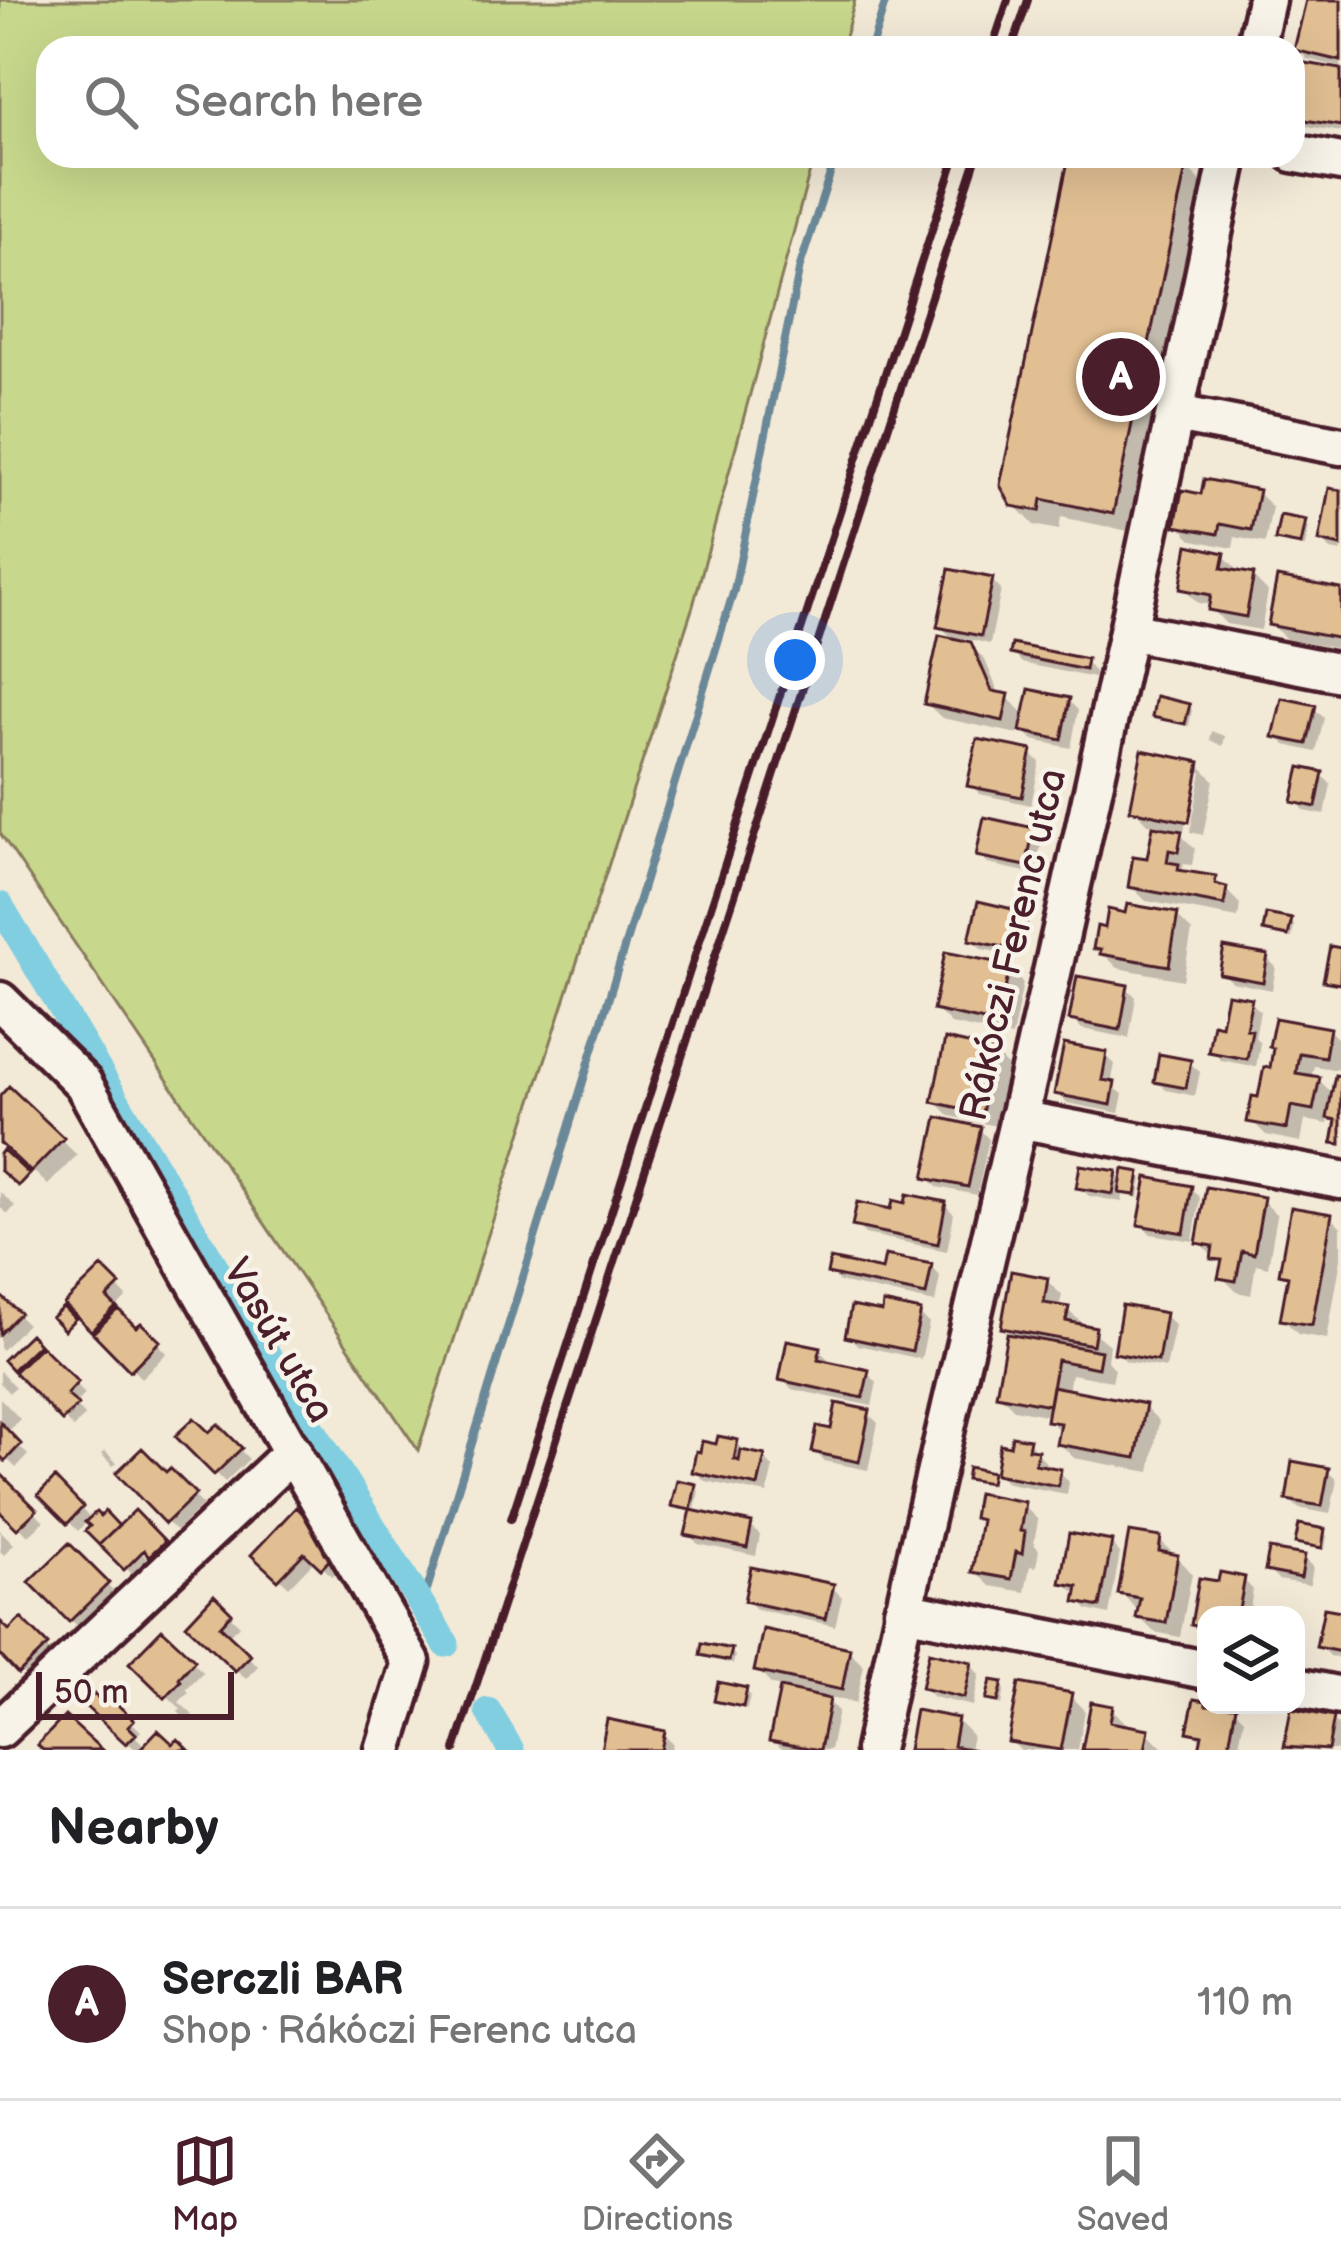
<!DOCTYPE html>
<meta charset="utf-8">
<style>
:root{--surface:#fff;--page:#f6f6f6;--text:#202124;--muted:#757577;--line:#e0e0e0;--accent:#4a1f2b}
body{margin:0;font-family:"Balsamiq Sans",sans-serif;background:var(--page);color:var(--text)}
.controls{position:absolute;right:36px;bottom:36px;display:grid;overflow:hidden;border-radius:24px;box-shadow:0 12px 48px #0002}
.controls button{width:108px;height:108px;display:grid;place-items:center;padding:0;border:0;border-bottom:3px solid var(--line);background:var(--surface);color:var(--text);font:60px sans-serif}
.scale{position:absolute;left:36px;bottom:30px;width:198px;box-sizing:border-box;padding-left:12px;border:6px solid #4a1f2b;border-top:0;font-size:33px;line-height:42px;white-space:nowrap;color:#4a1f2b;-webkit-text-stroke:9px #f7f3e8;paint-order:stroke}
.you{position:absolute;left:795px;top:660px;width:42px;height:42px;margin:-30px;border:9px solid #fff;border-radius:50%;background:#1a73e8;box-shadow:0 0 0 18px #1a73e833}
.badge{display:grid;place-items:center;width:78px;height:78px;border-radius:50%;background:var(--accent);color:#fff;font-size:39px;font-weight:700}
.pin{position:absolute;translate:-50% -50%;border:6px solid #fff;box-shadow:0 3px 12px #0006}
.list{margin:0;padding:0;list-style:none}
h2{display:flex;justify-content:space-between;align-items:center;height:156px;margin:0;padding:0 48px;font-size:51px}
h2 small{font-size:39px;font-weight:400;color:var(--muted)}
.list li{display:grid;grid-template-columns:78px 1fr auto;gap:36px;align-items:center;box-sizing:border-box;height:192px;padding:0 48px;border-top:3px solid var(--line)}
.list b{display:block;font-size:45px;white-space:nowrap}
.list p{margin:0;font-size:39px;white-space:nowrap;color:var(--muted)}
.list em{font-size:39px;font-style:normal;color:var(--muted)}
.icon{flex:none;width:66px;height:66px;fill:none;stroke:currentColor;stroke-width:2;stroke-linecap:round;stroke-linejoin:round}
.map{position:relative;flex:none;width:1341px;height:1750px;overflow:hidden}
.search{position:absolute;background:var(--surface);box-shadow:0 12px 48px #0002;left:36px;right:36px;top:36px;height:132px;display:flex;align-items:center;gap:30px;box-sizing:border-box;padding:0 42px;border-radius:36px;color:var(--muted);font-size:45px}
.sheet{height:348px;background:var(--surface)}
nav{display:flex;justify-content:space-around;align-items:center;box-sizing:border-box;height:168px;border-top:3px solid var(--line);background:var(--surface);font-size:33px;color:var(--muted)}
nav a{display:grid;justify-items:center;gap:6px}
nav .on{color:var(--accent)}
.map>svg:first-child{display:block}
.green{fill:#c7d88c;stroke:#887c5c;stroke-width:3}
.shadow{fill:#0003}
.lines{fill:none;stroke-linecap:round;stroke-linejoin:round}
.stream{stroke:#6b8898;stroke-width:8}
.canal{stroke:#81cee0;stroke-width:27}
.building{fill:#e1bf93;stroke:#4a1f2b;stroke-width:3}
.minor-casing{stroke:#4a1f2b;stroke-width:45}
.minor{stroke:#f7f3e8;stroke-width:36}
.rail{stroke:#4a1f2b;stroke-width:8}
.labels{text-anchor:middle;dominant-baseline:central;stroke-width:9;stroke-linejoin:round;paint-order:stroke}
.street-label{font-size:39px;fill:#4a1f2b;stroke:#f7f3e8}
</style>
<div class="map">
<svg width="1341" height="1750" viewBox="0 0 1341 1750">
<rect width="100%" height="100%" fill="#f3e9d7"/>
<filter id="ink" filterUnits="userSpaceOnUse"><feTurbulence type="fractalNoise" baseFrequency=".00833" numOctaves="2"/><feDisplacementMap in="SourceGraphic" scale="24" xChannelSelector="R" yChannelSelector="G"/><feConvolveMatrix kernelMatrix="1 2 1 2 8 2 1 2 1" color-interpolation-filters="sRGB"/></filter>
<g filter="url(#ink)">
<path class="green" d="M0,0H855L842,48H48V156H814L693,606L418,1450L0,833Z"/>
<path class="shadow" d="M1309,0L1341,2V67L1307,59L1298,49Z
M1341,72V132L1302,125L1293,116Z
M1072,156H1138L1185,166L1205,186L1133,532L1061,517L1059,530L1034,525L1014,504Z
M1257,492L1272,507L1265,543L1235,537L1233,548L1193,540L1178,525L1204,497Z
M1341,493V552L1331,550L1322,540Z
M1305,523L1309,527L1305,547L1283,543L1279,539Z
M1223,555L1238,570L1237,574L1253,577L1268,592L1261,630L1226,624L1212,609V605L1198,603L1183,588Z
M992,580L1001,590L990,644L964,638L985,660L1000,696L1007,697L1026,716L1069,701L1078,710L1071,748L1033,740L1019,726L1018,734L942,718L927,704L956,642L940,626Z
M1341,592V649L1286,639L1271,624Z
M1013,653L1086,662L1095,672L1094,678L1022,663Z
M1188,706L1192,710L1189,726L1159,720L1155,716Z
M1314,708L1324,718L1316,752L1286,745L1277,736Z
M1212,731L1225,736L1223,746L1210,740Z
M1030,753L1040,762L1031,805L980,794L971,785Z
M1199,765L1214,780L1203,835L1190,832L1202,772H1195L1184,831L1175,829L1195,849L1192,865L1184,864L1182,871L1215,879L1240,904L1238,918L1146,901L1131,886L1150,862L1156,825L1148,824L1134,809Z
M1321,775L1331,784L1325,815L1305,811L1296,801Z
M1033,831L1042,840L1035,874L989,864L979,855Z
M1020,914L1029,923L1022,957L982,949L972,940Z
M1177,916L1192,931L1183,980L1118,968L1097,948Z
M1291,922L1294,925L1292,938L1270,934L1266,930Z
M1267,958L1276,967L1272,990L1232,982L1222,973Z
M1009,968L1023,983L1012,1037L951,1024L936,1009Z
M1127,988L1136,997L1129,1038L1082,1029L1072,1019Z
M1250,1001L1260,1011L1255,1037L1260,1043L1256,1067L1221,1060L1211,1051L1223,1028Z
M1341,1026L1340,1070L1314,1066L1311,1078L1318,1079L1334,1095L1341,1079V1147L1335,1142L1338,1125L1329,1116L1328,1124L1305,1120L1301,1142L1266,1135L1251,1120L1272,1071L1329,1030L1339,1040Z
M993,1052L1008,1067L996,1126L950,1116L935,1101Z
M1105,1055L1115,1064L1111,1085L1123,1094L1119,1113L1067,1103L1058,1093Z
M1190,1063L1200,1072L1195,1096L1166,1090L1157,1081Z
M9,1090L77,1155L48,1185L0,1140V1100Z
M979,1129L989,1139L977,1195L937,1187L928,1177Z
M1116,1174L1124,1182L1138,1175L1142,1179L1139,1198L1123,1195L1122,1202L1089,1196L1079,1187Z
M1191,1188L1200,1198L1193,1241L1151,1234L1141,1224Z
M0,1192L15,1206L8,1214L0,1207Z
M1262,1200L1277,1215L1268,1267L1256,1264L1251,1295L1237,1292L1222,1277L1224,1267L1199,1242Z
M945,1205L954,1214L947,1251L865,1234L856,1225L893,1213Z
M1331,1217L1341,1227V1259L1327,1339L1298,1334L1283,1319L1290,1280L1282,1273Z
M931,1267L940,1277L935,1303L839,1282L830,1273H884Z
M102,1271L127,1297L115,1309L136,1331L141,1327L167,1353L141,1378L69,1304Z
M1047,1281L1062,1295L1059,1308L1067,1310L1109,1345L1107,1361L1115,1369L1112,1381L1071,1374L1068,1392L1144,1406L1159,1421L1150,1472L1074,1458L1059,1443L1061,1432L1049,1420L1050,1416L1014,1409L999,1394L1016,1339L1004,1327Z
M0,1299L27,1324L2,1350L0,1348Z
M919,1314L929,1323L921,1359L858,1345L848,1336L884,1316Z
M1165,1316L1175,1325L1166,1368L1126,1361L1117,1352Z
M30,1339L85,1394L74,1405L85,1416L73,1428L7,1360Z
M819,1350L829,1360L828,1365L867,1373L877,1382L872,1406L791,1389L782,1379Z
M0,1371L15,1387L9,1393L0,1383Z
M0,1398L20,1419L6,1433L28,1455L16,1468L0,1452Z
M868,1413L878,1423L868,1470L824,1461L815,1451L833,1433Z
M218,1428L249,1459L225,1482L179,1436H209Z
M1029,1442L1046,1463L1045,1469L1060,1472L1069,1482L1067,1494L1008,1483L998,1473Z
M737,1443L746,1452L764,1458L773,1467L767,1494L705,1481L695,1471Z
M105,1451L117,1463L113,1466L101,1454Z
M1327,1471L1337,1480L1330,1514L1298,1508L1289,1499Z
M170,1472L203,1505L176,1531L120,1474L166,1477Z
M0,1477L44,1521L28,1536L0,1507Z
M55,1483L92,1520L119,1530L135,1514L172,1552L161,1563L135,1538L131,1542L151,1562L135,1577L89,1531L94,1527L88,1521L78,1531L43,1495Z
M695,1487L699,1491L694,1514L750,1526L760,1535L756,1556L698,1544L689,1534L694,1512L679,1509L675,1505Z
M1023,1505L1038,1520L1034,1544L1039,1550L1036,1567L1030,1566L1025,1592L990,1586L975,1571L983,1524L976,1517Z
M296,1511L347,1560L332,1576L315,1560L289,1587L255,1555Z
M0,1530L14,1544L4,1555L0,1551Z
M1323,1532L1327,1536L1325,1550L1302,1546L1298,1542Z
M1160,1540L1192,1573L1180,1637L1154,1632L1139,1617L1141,1609L1136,1608L1121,1593Z
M1111,1543L1120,1553L1109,1615L1088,1610L1078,1601L1080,1592L1073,1591L1063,1582Z
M69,1547L122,1600L86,1635L34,1582Z
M1303,1558L1313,1567L1310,1585L1278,1580L1268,1570Z
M1244,1580L1253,1590L1249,1615H1206V1634H1203L1194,1624L1220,1585Z
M832,1587L842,1597L835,1626L756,1609L747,1600Z
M214,1600L240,1625L227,1637L258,1666L246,1679L190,1625Z
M1341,1614V1658L1329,1656L1320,1646Z
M21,1622L55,1656L30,1681L0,1651V1625L9,1634Z
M162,1633L203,1672L186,1689L189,1692L179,1702L193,1715L187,1721L178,1712L181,1709L133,1663Z
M849,1651L864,1665L856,1703L823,1696L838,1711L830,1750L782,1749L772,1740L783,1687L772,1685L757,1670Z
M731,1652L735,1656L733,1664L707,1658L703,1654Z
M971,1665L980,1674L973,1706L933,1697L924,1687Z
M1001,1685L1005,1689L1002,1705L990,1699Z
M746,1691L750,1695L747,1709L721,1704L717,1700Z
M1070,1696L1085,1711L1078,1750H1020L1011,1741Z
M107,1699L141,1731L136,1737L146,1747L185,1750H136L88,1704L102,1705Z
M1206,1704L1234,1709L1244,1719L1238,1750H1202L1204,1742L1191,1731Z
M1112,1709L1127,1724L1126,1728L1147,1732L1162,1747V1750H1085Z
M957,1720L972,1735L969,1750H911Z
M1333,1720L1341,1729L1338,1750H1291L1287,1746Z
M663,1734L673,1744L671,1750H604Z"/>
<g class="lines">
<path class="stream" d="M871,48L886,0
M422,1606L734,590L800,266L836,156"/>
<path class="canal" d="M0,905L303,1414L446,1644
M488,1711L511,1750"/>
</g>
<path class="building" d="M1306,0H1341V61L1294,50Z
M1299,62L1341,69V126L1293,118V96Z
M1069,156H1153L1187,163L1113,514L1042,499L1040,511L1011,506L1000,485Z
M1204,479L1259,490L1251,530L1220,524L1218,534L1175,526L1182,490L1201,494Z
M1329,488L1341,490V546L1319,541Z
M1280,515L1306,520L1301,545L1275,540Z
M1188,545L1225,553L1222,568L1254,574L1246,617L1208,610L1211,595L1180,589Z
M949,569L993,578L981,636L937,627Z
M1277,577L1341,589V639L1268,625Z
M939,635L971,642L992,691L1009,694L1003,721L924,704Z
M1012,644L1087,659L1085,670L1010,654Z
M1029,689L1070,698L1062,740L1020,731Z
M1156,696L1190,704L1185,724L1152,717Z
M1282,698L1316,705L1307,744L1273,737Z
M977,739L1032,750L1022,797L967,786Z
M1142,750L1200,762L1189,822L1130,810Z
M1300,767L1323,772L1316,807L1292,802Z
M984,817L1034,828L1026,866L976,856Z
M1153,826L1182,831L1178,852L1169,850L1167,862L1179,864L1178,870L1216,876L1215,884L1227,887L1224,905L1128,887L1133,856L1147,858Z
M978,901L1021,911L1013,949L969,940Z
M1127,904L1178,913L1169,966L1100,954L1101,950L1093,949L1097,926L1105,928L1108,909L1125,913Z
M1266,914L1292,919L1288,936L1263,931Z
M1330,946L1341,948L1340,984L1323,981Z
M1224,947L1268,955L1263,982L1219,974Z
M945,952L1010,965L998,1024L933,1010Z
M1077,976L1128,985L1120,1030L1069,1020Z
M1227,994L1252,998L1246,1029L1252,1030L1247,1059L1208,1052L1213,1023L1221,1025Z
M1275,1018L1330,1028L1325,1057L1299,1053L1296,1073L1320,1077L1313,1110L1291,1106L1287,1129L1247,1122L1252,1096L1258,1097L1264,1067L1270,1068L1273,1048L1269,1047Z
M945,1039L995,1050L982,1113L932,1102Z
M1064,1044L1107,1052L1102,1080L1115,1082L1111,1105L1054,1094Z
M1159,1054L1191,1060L1186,1088L1154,1082Z
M1335,1075L1341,1076V1144L1332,1143L1336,1120L1327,1118Z
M9,1086L64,1138L31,1172L0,1143V1096Z
M937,1117L981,1127L968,1187L924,1178Z
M3,1150L29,1174L18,1186L0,1170V1154Z
M1080,1165L1117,1171L1113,1194L1076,1188Z
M1123,1169L1140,1172L1136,1195L1119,1193Z
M1147,1177L1192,1186L1184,1233L1138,1225Z
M1206,1187L1264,1197L1254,1254L1242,1251L1236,1281L1218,1278L1222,1260L1211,1259L1213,1246L1196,1243Z
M907,1194L946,1202L938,1244L852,1226L857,1202L891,1209L893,1200L905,1203Z
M1291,1207L1332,1214L1312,1325L1280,1320L1288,1276L1279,1274Z
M885,1255L932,1264L926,1295L827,1274L830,1259L882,1270Z
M102,1267L120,1285L107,1298L116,1307L91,1331L64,1304Z
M1011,1271L1048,1278L1044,1303L1069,1307L1066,1321L1096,1327L1093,1345L1001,1328Z
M0,1295L20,1313L0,1334Z
M883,1303L921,1311L912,1351L845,1337L851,1306L882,1312Z
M1122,1305L1166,1313L1158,1361L1114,1353Z
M63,1307L75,1319L64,1330L52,1317Z
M118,1309L136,1327L141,1323L160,1341L130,1371L93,1333Z
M30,1334L39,1344L12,1370L3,1360Z
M1007,1334L1101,1351L1098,1368L1057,1360L1049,1405L996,1395Z
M787,1340L821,1347L818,1359L869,1370L863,1398L779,1380Z
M41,1346L78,1382L67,1394L78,1405L62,1421L14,1372Z
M1052,1386L1146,1404L1136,1458L1056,1444L1060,1423L1046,1421Z
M836,1403L870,1410L859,1462L812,1452L817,1426L831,1429Z
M194,1418L209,1432L218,1424L242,1448L214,1475L175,1436Z
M0,1422L21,1444L5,1461L0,1456Z
M718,1436L738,1440L734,1459L739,1461L741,1450L765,1455L758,1486L692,1472L696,1451L700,1452L702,1441L716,1444Z
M1012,1436L1030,1439L1028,1449L1038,1450L1035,1464L1061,1469L1058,1486L995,1474L1000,1444L1010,1446Z
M142,1448L166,1472L170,1468L196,1494L165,1524L116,1473Z
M1292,1461L1329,1468L1322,1506L1286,1500Z
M968,1467L992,1472L990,1483L966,1479Z
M0,1473L37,1510L17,1529L0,1512Z
M55,1478L83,1507L67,1524L38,1495Z
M677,1480L696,1484L691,1510L671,1506Z
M977,1493L1025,1502L1020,1531L1025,1532L1022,1554L1016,1552L1011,1579L972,1572L981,1520L973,1518Z
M296,1507L340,1548L321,1569L304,1553L278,1580L251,1555Z
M135,1510L165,1541L149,1556L144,1550L124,1570L99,1545Z
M691,1510L752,1523L747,1548L685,1535Z
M105,1511L119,1526L99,1545L85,1531L90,1526L85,1522L96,1512L100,1516Z
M1299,1524L1325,1529L1322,1548L1295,1543Z
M1129,1532L1161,1537L1159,1551L1178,1555L1166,1623L1136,1618L1140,1598L1118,1594Z
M1069,1533L1112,1541L1100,1607L1075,1602L1078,1586L1060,1583Z
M69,1543L109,1583L69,1622L29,1582Z
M1269,1549L1305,1555L1301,1578L1265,1571Z
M751,1567L834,1584L826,1619L744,1601Z
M1220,1572L1245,1577L1238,1615H1206V1628L1191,1625L1199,1578L1218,1581Z
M214,1595L232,1613L220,1626L251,1655L235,1671L186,1625Z
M1324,1608L1341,1611V1652L1316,1647Z
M21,1618L48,1645L18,1674L0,1655V1621L9,1630Z
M162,1629L195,1660L179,1678L181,1681L165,1698L129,1663Z
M763,1629L850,1648L842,1690L754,1671Z
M702,1643L732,1649L729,1661L700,1655Z
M929,1652L972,1662L964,1698L921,1688Z
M991,1680L1003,1682L998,1702L986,1700Z
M718,1682L747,1688L743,1707L714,1701Z
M1019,1683L1072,1693L1061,1750L1008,1742Z
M780,1688L830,1699L820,1750L769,1741Z
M94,1694L102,1701L107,1695L134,1720L128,1726L136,1734L126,1744L84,1705Z
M1194,1699L1206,1701V1705L1236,1706L1228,1750H1199L1202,1735L1187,1732Z
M1091,1702L1113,1706L1110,1722L1149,1729L1145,1750H1082Z
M1291,1709L1334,1717L1328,1750L1284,1747Z
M915,1710L958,1718L953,1746L975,1750H908Z
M65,1716L102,1750H43L37,1745Z
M607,1719L665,1731L661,1750H601Z
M158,1730L173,1744L178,1739L189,1750H139Z"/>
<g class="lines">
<g class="minor-casing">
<path id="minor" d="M1255,48L1266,0
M1293,153L1341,162
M1176,414L1341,446
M1128,631L1341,673
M0,1001L83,1083L411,1662L384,1750
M1018,1119L1341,1180
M903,1610L1206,1670
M1296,1687L1341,1696
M0,1729L293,1452
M874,1750C918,1540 969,1331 1018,1122C1092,801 1162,479 1229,156"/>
</g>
<use href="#minor" class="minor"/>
<path class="rail" d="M992,48L1008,0
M1012,48L1028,0
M511,1519L956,156
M455,1750L977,156"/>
</g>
</g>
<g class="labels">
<g class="street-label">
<text transform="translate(1014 945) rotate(-77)">Rákóczi Ferenc utca</text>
<text transform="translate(278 1341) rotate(60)">Vasút utca</text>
</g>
</g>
</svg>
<div class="controls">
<button><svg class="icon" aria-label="layers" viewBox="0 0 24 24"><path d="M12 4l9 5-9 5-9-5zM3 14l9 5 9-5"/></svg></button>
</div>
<div class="scale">50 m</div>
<div class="you"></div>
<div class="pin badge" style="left:1121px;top:377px">A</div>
<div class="search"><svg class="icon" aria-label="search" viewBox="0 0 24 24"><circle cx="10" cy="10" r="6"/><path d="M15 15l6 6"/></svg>Search here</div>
</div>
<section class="sheet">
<h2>Nearby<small></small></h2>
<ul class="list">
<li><span class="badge">A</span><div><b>Serczli BAR</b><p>Shop · Rákóczi Ferenc utca</p></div><em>110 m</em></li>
</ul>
</section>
<nav>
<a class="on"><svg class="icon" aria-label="map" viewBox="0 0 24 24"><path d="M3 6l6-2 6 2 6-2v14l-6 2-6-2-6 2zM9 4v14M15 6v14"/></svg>Map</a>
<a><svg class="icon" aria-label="directions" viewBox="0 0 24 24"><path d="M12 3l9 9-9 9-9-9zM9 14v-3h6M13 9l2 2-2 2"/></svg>Directions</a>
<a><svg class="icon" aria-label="saved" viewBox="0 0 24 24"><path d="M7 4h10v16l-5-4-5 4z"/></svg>Saved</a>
</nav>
